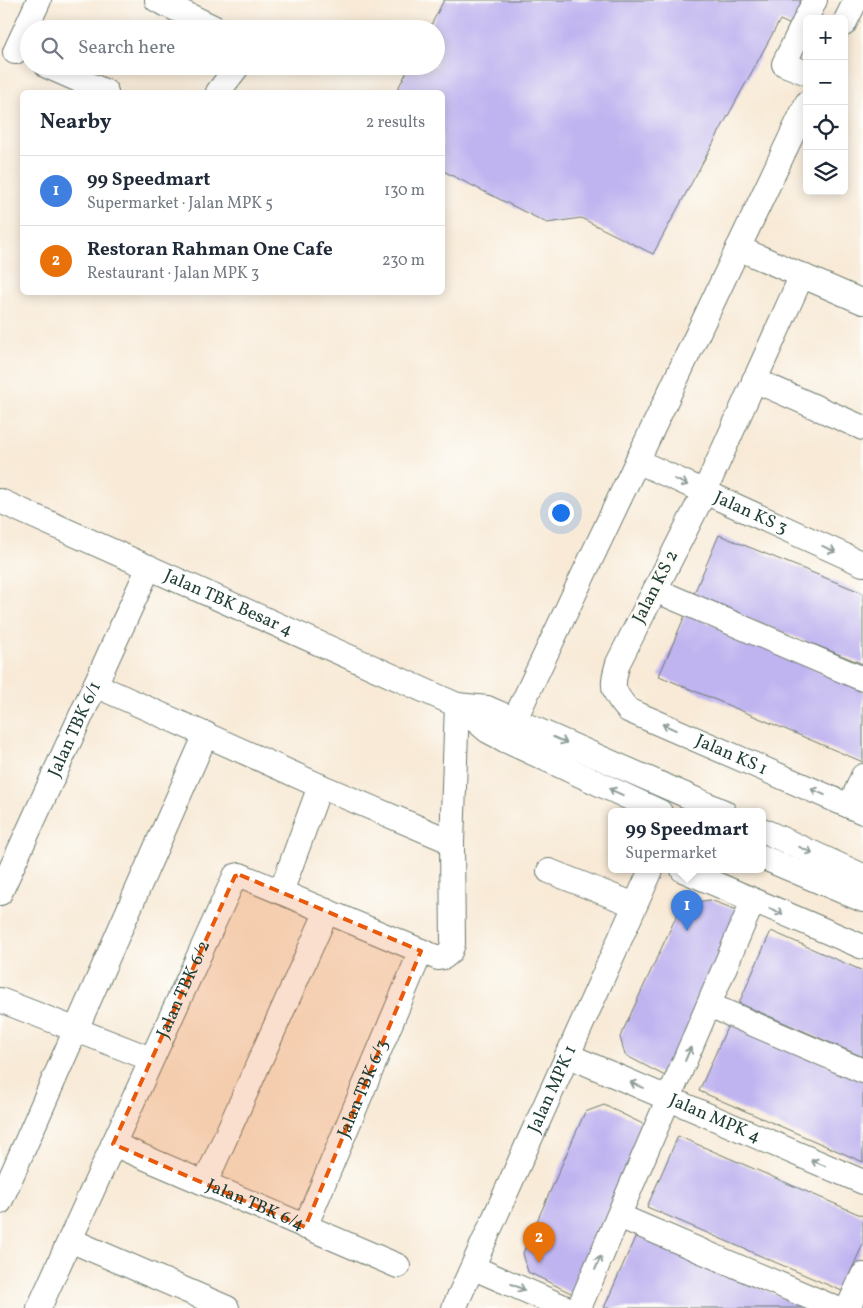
<!DOCTYPE html>
<meta charset="utf-8">
<style>
:root{--surface:#fff;--page:#f6f6f7;--text:#1f2937;--muted:#747a83;--line:#e0e1e3;--accent:#1f6fb2}
body{margin:0;font-family:Vollkorn,serif;background:var(--page);color:var(--text)}
.controls{position:absolute;right:15px;top:15px;display:grid;overflow:hidden;border-radius:8px;box-shadow:0 2px 12px #0003}
.controls button{width:45px;height:45px;display:grid;place-items:center;padding:0;border:0;border-bottom:1px solid var(--line);background:var(--surface);color:var(--text);font:25px sans-serif}
.you{position:absolute;left:560px;top:512px;width:18px;height:18px;margin:-12px;border:4px solid #fff;border-radius:50%;background:#1a73e8;box-shadow:0 0 0 8px #1a73e833}
.badge{display:grid;place-items:center;width:32px;height:32px;border-radius:50%;background:var(--accent);color:#fff;font-size:16px;font-weight:700}
.pin{position:absolute;translate:-50% -41px;filter:drop-shadow(0 1px 2px #0008)}
.pin::after{content:'';position:absolute;top:26px;width:18px;height:15px;background:inherit;clip-path:polygon(0 0,100% 0,50% 100%)}
.popup{position:absolute;left:608px;top:808px;width:158px;height:65px;box-sizing:border-box;display:grid;place-content:center;border-radius:8px;background:var(--surface);filter:drop-shadow(0 1px 4px #0005);font-size:16px;white-space:nowrap;color:var(--muted)}
.popup b{font-size:19px;color:var(--text)}
.popup::after{content:'';position:absolute;left:50%;top:100%;margin-left:-10px;border:10px solid transparent;border-top-color:var(--surface)}
.list{margin:0;padding:0;list-style:none}
h2{display:flex;justify-content:space-between;align-items:center;height:65px;margin:0;padding:0 20px;font-size:21px}
h2 small{font-size:16px;font-weight:400;color:var(--muted)}
.list li{display:grid;grid-template-columns:32px 1fr auto;gap:15px;align-items:center;box-sizing:border-box;height:70px;padding:0 20px;border-top:1px solid var(--line)}
.list b{display:block;font-size:19px;white-space:nowrap}
.list p{margin:0;font-size:16px;white-space:nowrap;color:var(--muted)}
.list em{font-size:16px;font-style:normal;color:var(--muted)}
.icon{flex:none;width:28px;height:28px;fill:none;stroke:currentColor;stroke-width:2;stroke-linecap:round;stroke-linejoin:round}
.map{position:relative;flex:none;width:863px;height:1308px;overflow:hidden}
.search{position:absolute;background:var(--surface);box-shadow:0 2px 12px #0003;left:20px;top:20px;width:425px;height:55px;display:flex;align-items:center;gap:12px;box-sizing:border-box;padding:0 18px;border-radius:28px;color:var(--muted);font-size:19px}
.panel{position:absolute;background:var(--surface);box-shadow:0 2px 12px #0003;left:20px;top:90px;width:425px;height:205px;border-radius:8px}
.map>svg:first-child{display:block}
.building{fill:#c0b4f0}
.lines{fill:none;stroke-linecap:round;stroke-linejoin:round}
.minor-casing{stroke:#6b7a6d;stroke-width:26}
.minor{stroke:#fff;stroke-width:24}
.oneway{stroke:#8f9e9a}
.marked{fill:#e8590c;fill-opacity:0.2;stroke:#e8590c;stroke-width:4;stroke-dasharray:10 6;stroke-linejoin:round}
.labels{text-anchor:middle;dominant-baseline:central;stroke-width:5;stroke-linejoin:round;paint-order:stroke}
.street-label{font-size:18px;fill:#1f3d34;stroke:#fdfcf7}
</style>
<div class="map">
<svg width="863" height="1308" viewBox="0 0 863 1308">
<rect width="100%" height="100%" fill="#fdfcf7"/>
<filter id="ink" filterUnits="userSpaceOnUse"><feTurbulence type="fractalNoise" baseFrequency=".02" numOctaves="2"/><feDisplacementMap in="SourceGraphic" scale="10" xChannelSelector="R" yChannelSelector="G"/><feConvolveMatrix kernelMatrix="1 2 1 2 8 2 1 2 1" color-interpolation-filters="sRGB"/></filter>
<filter id="wash" filterUnits="userSpaceOnUse"><feTurbulence type="fractalNoise" baseFrequency=".0096" numOctaves="4" result="noise"/><feDisplacementMap in="SourceGraphic" scale="20" xChannelSelector="R" yChannelSelector="G"/><feGaussianBlur stdDeviation="1.12" result="paint"/><feColorMatrix in="noise" values="0 0 0 0 0 0 0 0 0 0 0 0 0 0 0 0 0 1.4 0 .05"/><feComposite in="paint" operator="in"/></filter>
<g filter="url(#wash)">
<rect width="100%" height="100%" fill="#f8ead7"/>
<g id="blocks">
<path class="building" d="M444,0H826L804,31L780,20L653,254L581,218L547,223L445,172L442,167V92H396L410,66H436V29H429Z
M719,535L863,593V664L693,596Z
M686,613L863,690V762L659,676Z
M710,900L740,911L667,1077L625,1055L620,1037L682,904Z
M771,931L863,971V1057L739,1003Z
M729,1023L863,1081V1162L699,1091Z
M604,1105L647,1126L573,1294L528,1272L523,1253L585,1112Z
M678,1136L863,1216V1244L842,1291L647,1207Z
M636,1235L807,1308H604Z"/>
</g>
</g>
<g filter="url(#ink)">
<use href="#blocks" fill-opacity="0" stroke="#6b7a6d" stroke-width="1"/>
<g class="lines">
<g class="minor-casing">
<g id="minor">
<path d="M157,0L217,29"/>
<path d="M844,24L856,0"/>
<path d="M15,52L39,0"/>
<path d="M47,66L106,92"/>
<path d="M807,73L784,64L815,0"/>
<path d="M218,92L238,66"/>
<path d="M738,248L863,302"/>
<path id="s1" d="M802,275L704,493L618,663C611,687 612,691 628,710L863,812"/>
<path d="M754,380L863,428"/>
<path id="s2" d="M637,461L863,564"/>
<path id="s3" d="M0,501L457,705L488,731L505,740L660,812"/>
<path d="M655,590L863,679"/>
<path d="M95,685L320,786L452,842"/>
<path d="M457,705L487,708L724,812"/>
<path d="M505,740L807,103"/>
<path d="M850,806L863,776"/>
<path d="M762,830L863,876"/>
<path d="M762,857L863,900"/>
<path d="M683,870L863,947"/>
<path d="M549,871L635,905"/>
<path d="M281,892L320,786"/>
<path id="s4" d="M0,893L149,567"/>
<path d="M0,1000L151,1059"/>
<path d="M709,1005L863,1071"/>
<path id="s5" d="M567,1055L863,1182"/>
<path id="s6" d="M113,1144L398,1266"/>
<path d="M205,1183L327,911"/>
<path d="M0,1202L206,734"/>
<path d="M619,1216L835,1308"/>
<path id="s7" d="M305,1227L421,951"/>
<path d="M70,1240L227,1308"/>
<path d="M474,1268L566,1308"/>
<path id="s8" d="M39,1308L235,876L240,875L438,958L444,957L450,952L453,944L452,842L457,705"/>
<path id="s9" d="M454,1308L651,870"/>
<path d="M579,1308L753,901"/>
<path d="M848,1308L863,1275"/>
</g>
</g>
<use href="#minor" class="minor"/>
</g>
<defs><path id="oneway-shaft" d="M-6 0H5M1.5-3L5.5 0L1.5 3" fill="none" stroke-width="1.6" stroke-linecap="round" stroke-linejoin="round" transform="scale(1.25)"/></defs>
<g class="oneway">
<use href="#oneway-shaft" transform="translate(681 482) rotate(25)"/>
<use href="#oneway-shaft" transform="translate(829 549) rotate(24)"/>
<use href="#oneway-shaft" transform="translate(669 727) rotate(-156)"/>
<use href="#oneway-shaft" transform="translate(560 740) rotate(24)"/>
<use href="#oneway-shaft" transform="translate(616 792) rotate(-155)"/>
<use href="#oneway-shaft" transform="translate(818 792) rotate(-156)"/>
<use href="#oneway-shaft" transform="translate(806 850) rotate(25)"/>
<use href="#oneway-shaft" transform="translate(776 911) rotate(23)"/>
<use href="#oneway-shaft" transform="translate(688 1054) rotate(-67)"/>
<use href="#oneway-shaft" transform="translate(637 1085) rotate(-157)"/>
<use href="#oneway-shaft" transform="translate(818 1163) rotate(-157)"/>
<use href="#oneway-shaft" transform="translate(598 1263) rotate(-67)"/>
<use href="#oneway-shaft" transform="translate(518 1287) rotate(24)"/>
</g>
</g>
<path class="marked" d="M240,875L421,951L305,1227L113,1144L235,876Z"/>
<g class="labels">
<g class="street-label">
<text stroke="none"><textPath href="#s2" startOffset="125">Jalan KS 3</textPath></text>
<text transform="translate(656 587) rotate(-63)">Jalan KS 2</text>
<text stroke="none"><textPath href="#s3" startOffset="250">Jalan TBK Besar 4</textPath></text>
<text stroke="none"><textPath href="#s4" startOffset="180">Jalan TBK 6/1</textPath></text>
<text stroke="none"><textPath href="#s1" startOffset="594">Jalan KS 1</textPath></text>
<text stroke="none"><textPath href="#s8" startOffset="350">Jalan TBK 6/2</textPath></text>
<text stroke="none"><textPath href="#s7" startOffset="150">Jalan TBK 6/3</textPath></text>
<text stroke="none"><textPath href="#s9" startOffset="240">Jalan MPK 1</textPath></text>
<text stroke="none"><textPath href="#s5" startOffset="161">Jalan MPK 4</textPath></text>
<text stroke="none"><textPath href="#s6" startOffset="155">Jalan TBK 6/4</textPath></text>
</g>
</g>
</svg>
<div class="controls">
<button>+</button>
<button>−</button>
<button><svg class="icon" aria-label="locate" viewBox="0 0 24 24"><circle cx="12" cy="12" r="6"/><path d="M12 2v4M12 18v4M2 12h4M18 12h4"/></svg></button>
<button><svg class="icon" aria-label="layers" viewBox="0 0 24 24"><path d="M12 4l9 5-9 5-9-5zM3 14l9 5 9-5"/></svg></button>
</div>
<div class="you"></div>
<div class="pin badge" style="left:687px;top:931px;background:#3f7fe0">1</div>
<div class="popup"><b>99 Speedmart</b>Supermarket</div>
<div class="pin badge" style="left:539px;top:1263px;background:#e8710a">2</div>
<div class="search"><svg class="icon" aria-label="search" viewBox="0 0 24 24"><circle cx="10" cy="10" r="6"/><path d="M15 15l6 6"/></svg>Search here</div>
<section class="panel">
<h2>Nearby<small>2 results</small></h2>
<ul class="list">
<li><span class="badge" style="background:#3f7fe0">1</span><div><b>99 Speedmart</b><p>Supermarket · Jalan MPK 5</p></div><em>130 m</em></li>
<li><span class="badge" style="background:#e8710a">2</span><div><b>Restoran Rahman One Cafe</b><p>Restaurant · Jalan MPK 3</p></div><em>230 m</em></li>
</ul>
</section>
</div>
